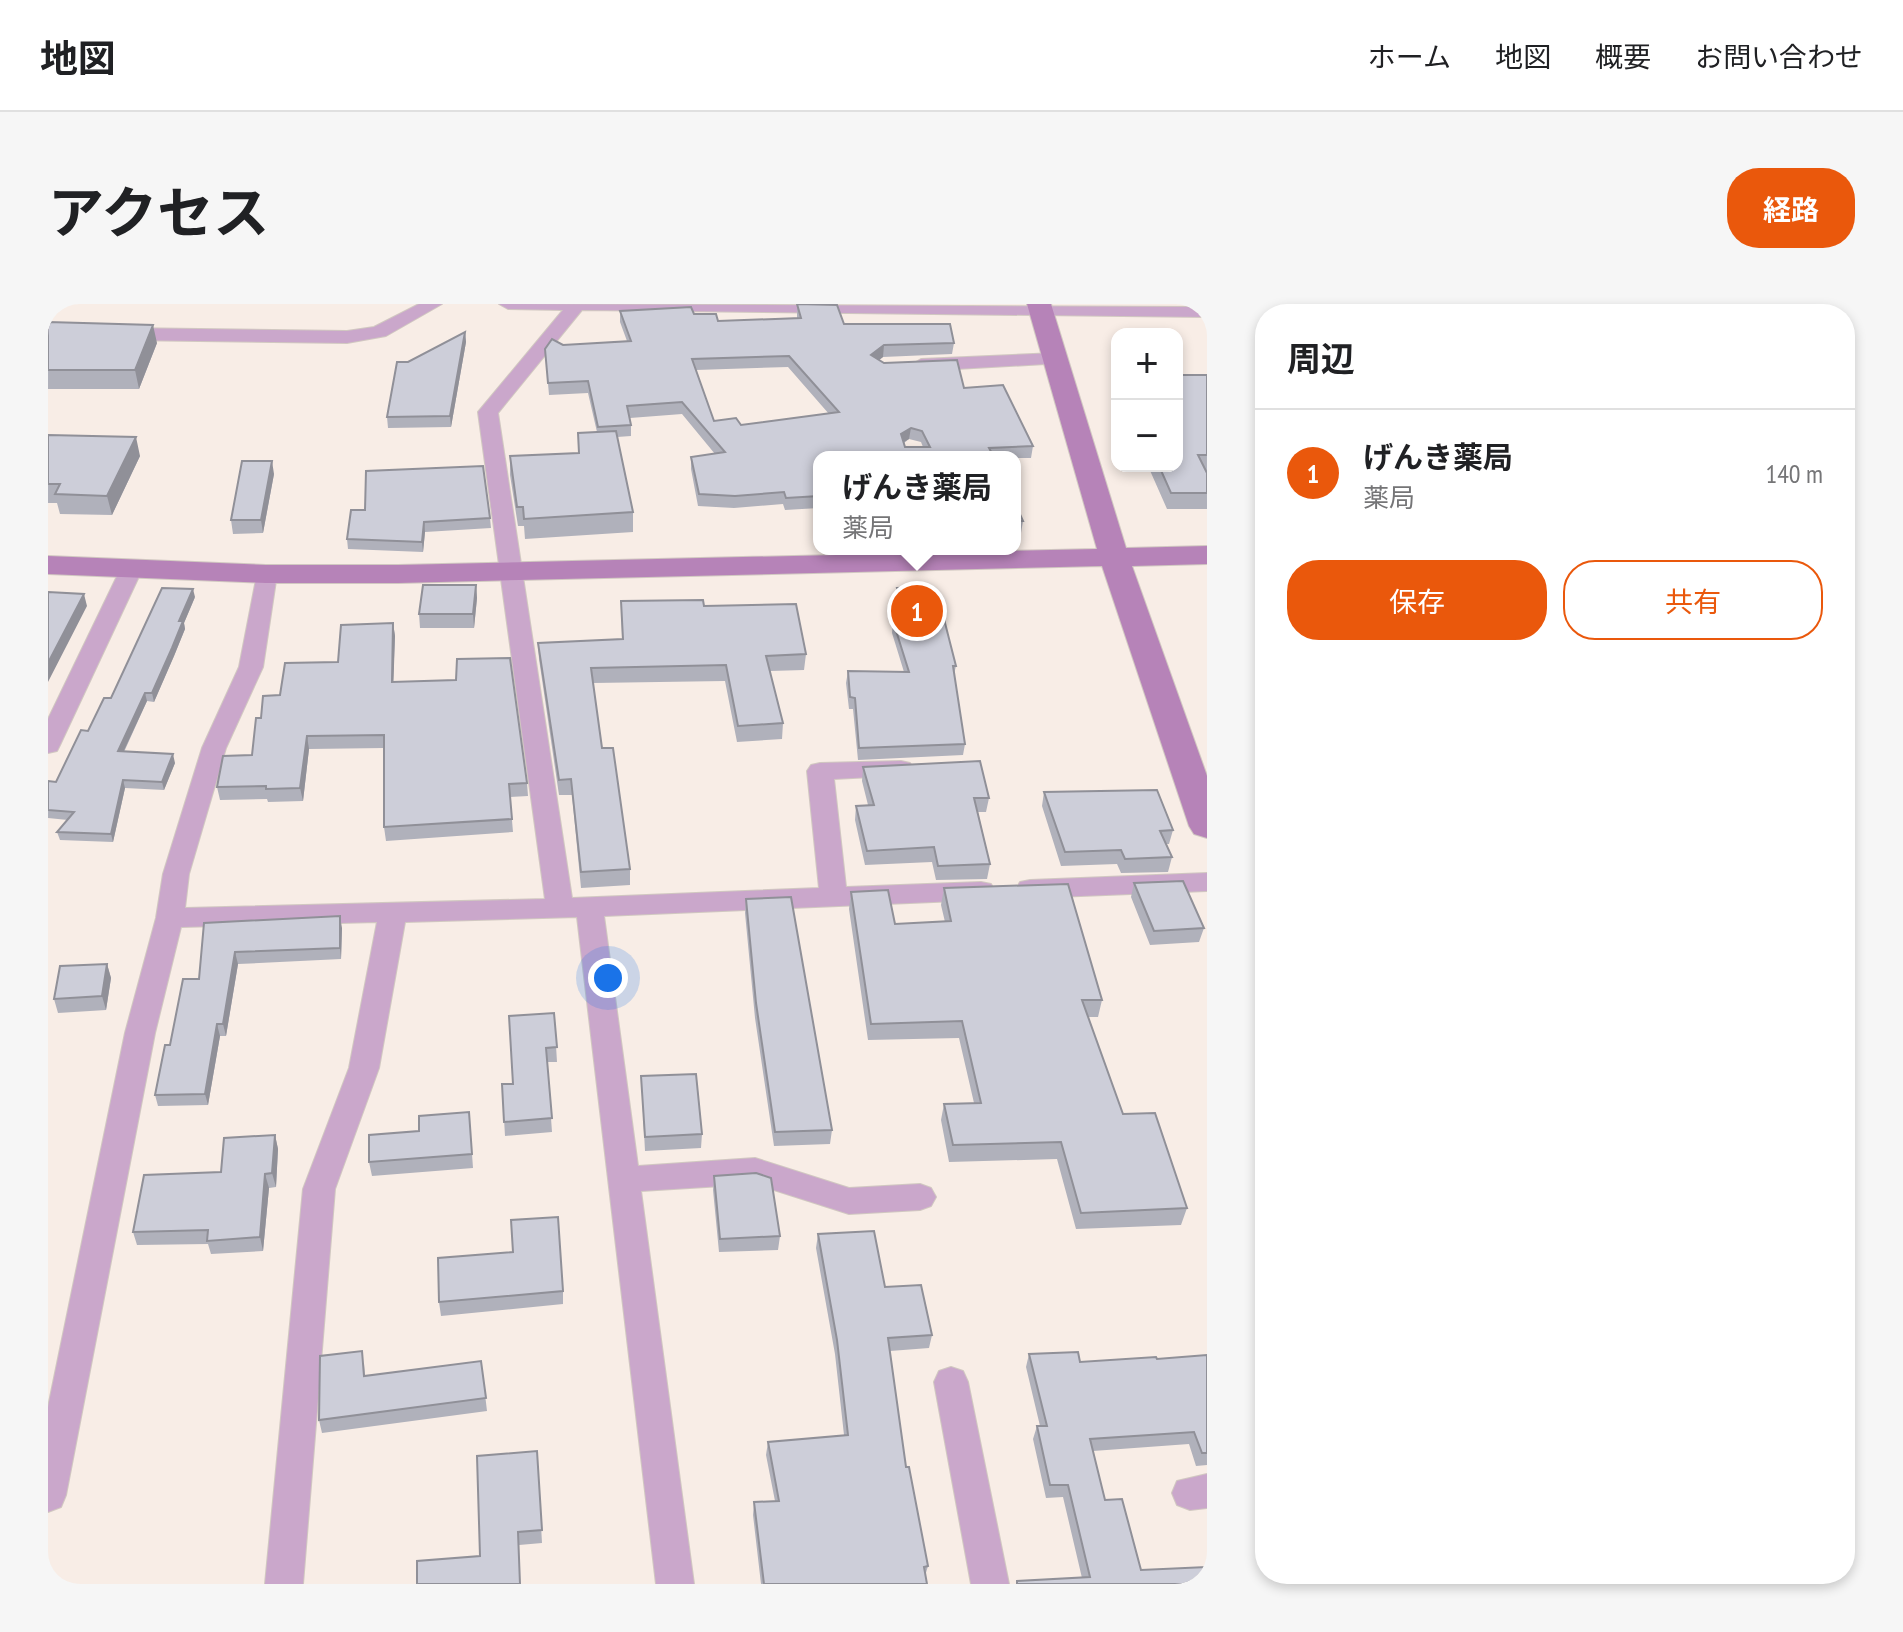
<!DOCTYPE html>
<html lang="ja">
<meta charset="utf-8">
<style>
:root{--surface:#fff;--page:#f6f6f6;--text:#202124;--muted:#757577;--line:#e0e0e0;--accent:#ea580c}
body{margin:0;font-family:"PT Sans Narrow","Noto Sans JP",sans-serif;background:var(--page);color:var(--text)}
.controls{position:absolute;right:24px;top:24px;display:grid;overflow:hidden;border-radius:16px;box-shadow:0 4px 12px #0003}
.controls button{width:72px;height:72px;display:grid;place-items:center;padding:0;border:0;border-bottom:2px solid var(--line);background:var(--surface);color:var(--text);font:40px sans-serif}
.you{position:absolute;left:560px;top:674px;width:28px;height:28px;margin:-20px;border:6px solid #fff;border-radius:50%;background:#1a73e8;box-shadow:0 0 0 12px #1a73e833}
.badge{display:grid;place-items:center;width:52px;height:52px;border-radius:50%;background:var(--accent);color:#fff;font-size:26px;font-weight:700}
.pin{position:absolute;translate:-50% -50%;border:4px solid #fff;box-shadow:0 2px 8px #0006}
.popup{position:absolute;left:765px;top:147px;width:208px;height:104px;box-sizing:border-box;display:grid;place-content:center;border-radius:16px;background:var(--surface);filter:drop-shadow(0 2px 6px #0005);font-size:26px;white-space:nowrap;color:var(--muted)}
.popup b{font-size:30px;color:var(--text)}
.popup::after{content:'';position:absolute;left:50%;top:100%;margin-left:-16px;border:16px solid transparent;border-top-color:var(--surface)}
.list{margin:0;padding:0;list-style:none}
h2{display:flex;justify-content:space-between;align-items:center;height:104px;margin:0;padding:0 32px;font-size:34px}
h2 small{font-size:26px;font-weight:400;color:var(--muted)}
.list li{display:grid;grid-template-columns:52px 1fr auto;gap:24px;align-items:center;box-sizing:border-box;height:128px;padding:0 32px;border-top:2px solid var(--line)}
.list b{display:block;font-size:30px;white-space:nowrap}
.list p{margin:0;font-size:26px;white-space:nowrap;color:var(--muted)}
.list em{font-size:26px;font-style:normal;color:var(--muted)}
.actions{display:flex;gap:16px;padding:24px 32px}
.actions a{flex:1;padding:18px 0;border:2px solid var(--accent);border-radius:32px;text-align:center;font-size:28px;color:var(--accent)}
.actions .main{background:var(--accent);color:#fff}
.map{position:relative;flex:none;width:1159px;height:1280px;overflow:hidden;border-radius:32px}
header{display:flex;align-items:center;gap:48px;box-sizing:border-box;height:112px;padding:0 40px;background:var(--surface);border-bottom:2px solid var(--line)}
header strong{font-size:38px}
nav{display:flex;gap:44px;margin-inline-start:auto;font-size:28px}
.intro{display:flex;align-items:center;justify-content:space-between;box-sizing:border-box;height:192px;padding:0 48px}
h1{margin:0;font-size:56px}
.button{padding:20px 36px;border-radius:32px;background:var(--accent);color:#fff;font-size:28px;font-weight:700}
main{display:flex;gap:48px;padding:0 48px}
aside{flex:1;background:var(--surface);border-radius:32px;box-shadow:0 4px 12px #0003}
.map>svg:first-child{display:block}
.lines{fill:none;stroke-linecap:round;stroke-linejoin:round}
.street-casing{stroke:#d1c8c1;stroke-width:2}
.secondary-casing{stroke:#d1c8c1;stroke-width:2}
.street{fill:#caa7cb;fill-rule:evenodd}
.secondary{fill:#b683b8;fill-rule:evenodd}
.wall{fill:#b0b1bb;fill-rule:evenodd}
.shaded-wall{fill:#909098}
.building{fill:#cdced9;stroke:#909098;stroke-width:2;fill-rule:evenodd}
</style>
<header>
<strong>地図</strong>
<nav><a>ホーム</a><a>地図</a><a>概要</a><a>お問い合わせ</a></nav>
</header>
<div class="intro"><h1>アクセス</h1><a class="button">経路</a></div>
<main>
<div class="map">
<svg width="1159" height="1280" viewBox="0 0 1159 1280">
<rect width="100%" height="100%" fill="#f8ede6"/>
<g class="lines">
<g class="street-casing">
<path id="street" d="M371,0H394L338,32L299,39L0,35V23L299,27L326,23Z
M451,0L1159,3V13L534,6L450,109L524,594L771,584L759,467L763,461L772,459L853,457L862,459L866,465L862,471L786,475L798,583L933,578L943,580L947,587L943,594L933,596L556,612L590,862L707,854L801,884L872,880L883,884L888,893L883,902L872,906L801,910L707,880L593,887L646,1280H608L529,613L357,618L331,764L287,885L255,1280H217L255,885L301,764L329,618L133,623L107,729L18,1191L13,1203L0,1208V1103L77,729L108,614L115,570L154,444L191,363L210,265L218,263L229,270L215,363L178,444L141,570L137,604L497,595L430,108L515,6L460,5Z
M1008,49L1015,51L1017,55L1015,59L873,67L863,61L873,55Z
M83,259L94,266L12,441L9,447L0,449V415L72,266Z
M1159,569V587L982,594L972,592L968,585L972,578L982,576Z
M903,1063L915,1067L920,1078L961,1280H923L886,1078L891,1067Z
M1159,1170V1204L1142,1206L1129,1201L1124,1189L1129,1177Z"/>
</g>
<g class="secondary-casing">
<path id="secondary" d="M979,0H1003L1078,244L1159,242V260L1084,262L1159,472V534L1146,530L1141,522L1054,262L350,279H218L0,270V252L218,261H350L1049,245Z"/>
</g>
<use href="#street" class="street"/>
<use href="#secondary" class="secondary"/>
</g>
<path class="wall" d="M749,0L796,20L906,39L904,50L835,53L831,56L836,59L916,84L985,142L983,154L771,153V204L737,206L735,200L686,204L650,202L643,165V153L667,150L634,110L582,114L583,121V132L569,133L585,208V228L477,235L476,222H470L462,171V152L531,149L549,128L540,89L501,91L497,45L515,41L579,37L572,18V7L646,10L670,17L749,14ZM740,63L781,110L693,121L666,117L648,66ZM861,135L873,138L875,143H857L856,139Z
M0,18L109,39L91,85H0Z
M417,28L418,38L403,123L340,124L339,113L360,58Z
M1068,66H1069V90L1065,82Z
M1159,71V167H1158L1159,169V205H1119L1100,162H1129Z
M0,131L92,152L64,211L12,210L9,199H0Z
M226,170L215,229L185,230L183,216Z
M967,199L975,217L973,229H967Z
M303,206L442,214L443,224L377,228L375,248L300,245L299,235Z
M428,281L429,294L426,324H372L371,310Z
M849,284L908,362L906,370L917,440L915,451L810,456L805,405H801L798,379L800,367L856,368L844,329L845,317H854L847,296Z
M147,293L136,319L137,325L126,352L106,398L99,397L76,448L127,459L116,486L77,484L65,538L12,536L9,528L20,516L0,514V477L8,478L40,427L63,394Z
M573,297L656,302L758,350L756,366L722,367L735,419L734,435L689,438L677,377L545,379L554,444L582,565V581L533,584L524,491H511L491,355L490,339L574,335Z
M345,319L347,332L345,378L479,479L480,492L462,493L465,528L338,537L336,523V444L261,445L255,497L220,498L219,495L172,496L169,483L204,451L213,414Z
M815,463L941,494L938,508H930L942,560L939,575L888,576L884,558L817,561L807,516L808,502L820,501L814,477Z
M996,488L1125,526L1121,540H1118L1124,553L1120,568L1073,569L1069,560L1013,562L994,502Z
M1086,579L1156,624L1151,638L1102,641L1083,593Z
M896,584L1054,696L1050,713H1040L1075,810L1139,904L1133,921L1028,925L1009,855L901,858L893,816L896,800L926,799L911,734L820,736L801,605L803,588L847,620L897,618L893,601Z
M698,595L784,826L782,840L726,842L707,714L697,609Z
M156,619L294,624L293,655L190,660L178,732H172L160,801L110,802L107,791L151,675Z
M59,660L63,674L58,706L10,709L6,695Z
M506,709L509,758H499L504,828L457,832L454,780H465Z
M593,772L654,830L653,844L597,847Z
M421,808L425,864L324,872L321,858L371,827Z
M227,831L230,845L228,883L221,884L215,947L163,950L160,940L89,941L85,928Z
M666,872L732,932L730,946L671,948L665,886Z
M770,930L837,983L884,1031L881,1044L842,1047L858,1163L880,1262L877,1272L879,1280H713L705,1211L706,1198L727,1197L718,1151L720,1138L796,1131L787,1050L768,944Z
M515,987V1000L393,1012L391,998Z
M981,1050L1032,1058L1109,1055L1159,1051V1161L1148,1162L1141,1140L1045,1147L1057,1196L1093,1266L1159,1280H968L969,1277L1034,1274L1015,1193L998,1194L985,1135L989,1122H992L978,1063Z
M433,1057L439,1107L274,1129L271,1116L316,1060L317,1072Z
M489,1147L494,1239L471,1241L432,1252Z"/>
<path class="shaded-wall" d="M105,21L109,39L91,85L87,66Z
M417,28L418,38L403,123L402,112Z
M836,41L835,53L822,63L823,51Z
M863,124L861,135L851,141L853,130Z
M88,133L92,152L64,211L59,192Z
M224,157L226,170L215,229L213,216Z
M376,218L377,228L375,248L374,238Z
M428,281L429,294L426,324L425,310Z
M145,285L147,293L136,319L137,325L126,352L106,398L104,389L131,317Z
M36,290L39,302L0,378V359Z
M345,319L347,332L345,391L344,378Z
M97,389L99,397L72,455L70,447Z
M259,432L261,445L255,497L252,484Z
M125,450L127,459L116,486L114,478Z
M75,476L77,484L65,538L63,530Z
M292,612L294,624L293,655L292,644Z
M187,648L190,660L178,732L175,720Z
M59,660L63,674L58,706L54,692Z
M169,720L172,732L160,801L157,790Z
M227,831L230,845L228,883L224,869Z
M217,870L221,884L215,947L212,933Z"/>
<path class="building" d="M749,0L789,1L796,20H902L906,39L836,41L823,51L836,59L909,56L916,84L955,81L985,142L941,144L946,153H771V192L738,194L736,188L687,192L651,190L643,153L677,148L634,98L579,102L583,121L550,123L540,77L500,79L497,45L504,35L515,41L583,37L572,7L643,3L646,10H668L670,17L753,14ZM741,52L791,108L693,121L688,114L666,117L644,55ZM863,124L874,127L882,143H857L853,130Z
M0,18L105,21L87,66H0Z
M417,28L402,112L339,113L349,58H360Z
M1129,71H1159V151H1150L1159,169V189H1123L1111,162H1129Z
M568,127L585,208L476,215L475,203H469L462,152L531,149L530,129Z
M0,131L88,133L59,192L7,190L12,180H0Z
M194,157H224L213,216H183Z
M435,162L442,214L376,218L374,238L299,235L303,206H317L318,167Z
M967,199L975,217H967Z
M375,281H428L425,310H371Z
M883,283L896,315L908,362H905L917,440L811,444L807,394L802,393L800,367L861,368L845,317H859L849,284Z
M114,284L145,285L131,317H135L124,344L104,389H97L70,447L125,450L114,478L75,476L63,530L9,528L26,508L0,506V477L8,478L33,426L40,427L56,394H63Z
M0,288L36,290L0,359Z
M655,296L656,302L748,300L758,350L718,352L735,419L690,422L678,361L543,364L554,444H565L582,565L533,568L523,475L511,476L490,339L575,335L573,297Z
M345,319L344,378L408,376L409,355L462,354L479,479L461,480L464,515L336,523V431L259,432L252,484L218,485V482L169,483L175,452L204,451L208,414H213L215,392L232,391L237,359L290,358L293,321Z
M932,457L941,494H926L942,560L890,562L886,543L819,547L808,502L826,501L815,463Z
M1109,486L1125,526L1112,527L1124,553L1077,555L1073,546L1017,548L996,488Z
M1135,577L1156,624L1106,627L1086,579Z
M1020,580L1054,696H1034L1075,810L1107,809L1139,904L1033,909L1013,838L905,841L896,800L933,799L914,717L823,720L803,588L840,586L847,620L903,617L896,584Z
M743,593L784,826L727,828L708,699L698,595Z
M292,612V644L187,648L175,720H169L157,790L107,791L117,741H122L135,675H151L156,619Z
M59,660L54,692L6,695L12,662Z
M506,709L509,743L498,744L504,814L456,818L454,780H465L461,712Z
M648,770L654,830L597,833L593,772Z
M421,808L424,850L321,858V831L371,827V812Z
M227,831L224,869L217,870L212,933L159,937L160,926L85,928L96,871L173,868L176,834Z
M708,869L723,874L732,932L672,935L666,872Z
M510,913L515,987L391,998L390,954L465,948L463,916Z
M826,927L837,983L873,981L884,1031L840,1034L858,1163H861L880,1262L876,1263L879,1280H716L706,1198L731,1197L720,1138L800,1131L789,1036L770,930Z
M314,1047L316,1072L433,1057L438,1094L271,1116L272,1052Z
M1030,1048L1032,1058L1108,1053L1109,1055L1159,1051V1149H1154L1146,1128L1042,1135L1057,1196L1074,1195L1093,1266L1159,1263V1280H969V1277L1042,1273L1020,1181H1002L989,1122H999L981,1050Z
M489,1147L494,1226L470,1228L472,1280H369V1257L432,1252L429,1152Z"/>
</svg>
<div class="controls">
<button>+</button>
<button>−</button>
</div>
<div class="you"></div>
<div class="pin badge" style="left:869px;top:307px">1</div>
<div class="popup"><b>げんき薬局</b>薬局</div>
</div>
<aside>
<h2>周辺<small></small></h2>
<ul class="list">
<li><span class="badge">1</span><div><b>げんき薬局</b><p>薬局</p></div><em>140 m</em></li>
</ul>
<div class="actions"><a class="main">保存</a><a>共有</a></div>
</aside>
</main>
